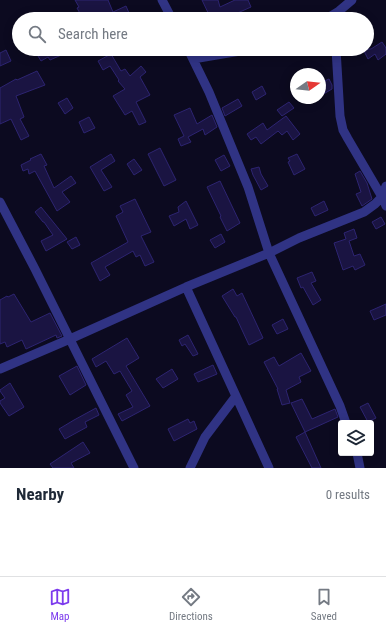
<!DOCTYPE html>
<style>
:root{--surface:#fff;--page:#f6f6f7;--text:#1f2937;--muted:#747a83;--line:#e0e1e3;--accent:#7c3aed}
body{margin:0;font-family:"Roboto Condensed",sans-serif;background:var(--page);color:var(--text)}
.controls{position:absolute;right:12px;bottom:12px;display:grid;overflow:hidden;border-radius:4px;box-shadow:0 2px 10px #0003}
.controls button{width:36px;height:36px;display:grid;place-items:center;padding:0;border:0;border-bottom:1px solid var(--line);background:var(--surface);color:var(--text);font:20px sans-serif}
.compass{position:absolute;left:290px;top:68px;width:36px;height:36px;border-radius:50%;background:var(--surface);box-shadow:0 2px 10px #0003;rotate:76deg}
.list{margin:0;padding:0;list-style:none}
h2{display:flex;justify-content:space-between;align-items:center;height:52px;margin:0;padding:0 16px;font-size:17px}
h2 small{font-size:13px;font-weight:400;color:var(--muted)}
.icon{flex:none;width:22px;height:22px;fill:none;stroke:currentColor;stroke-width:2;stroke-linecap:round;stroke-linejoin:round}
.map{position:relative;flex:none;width:386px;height:468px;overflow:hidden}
.search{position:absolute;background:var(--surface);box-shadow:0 2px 10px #0003;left:12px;right:12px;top:12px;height:44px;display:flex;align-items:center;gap:10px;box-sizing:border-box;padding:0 14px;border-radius:22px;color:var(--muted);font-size:15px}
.sheet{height:108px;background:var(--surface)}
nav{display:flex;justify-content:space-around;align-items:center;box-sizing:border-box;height:56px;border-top:1px solid var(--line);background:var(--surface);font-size:11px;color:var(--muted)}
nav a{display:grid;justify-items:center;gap:2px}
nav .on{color:var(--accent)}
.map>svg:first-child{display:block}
.building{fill:#1a1442;stroke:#2d2471}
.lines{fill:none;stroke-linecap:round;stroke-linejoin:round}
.minor{stroke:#303384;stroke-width:9}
</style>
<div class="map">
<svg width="386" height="468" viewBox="0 0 386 468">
<rect width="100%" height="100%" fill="#0c0a20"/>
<path class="building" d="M75,0H108L113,12L126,6L129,13L117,19H83L77,8L79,7Z
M202,0H218L220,7L235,0H248L251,7L224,19H211Z
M382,42L386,48V54L378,60L375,54L368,59L363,49H371Z
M39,49H75L50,60L48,57L41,61L35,51Z
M6,50L11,61L0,66V53Z
M111,54L121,71L125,69L130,76L141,66L146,72L140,77L150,95L136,102L146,122L139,125L132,111L125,115L113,96L125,89L118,81L119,80L110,66L103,70L98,61Z
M37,71L45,85L16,96L24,117L20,119L29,136L21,140L11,119L0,124V88L16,79L17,80Z
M329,79L332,85V89L320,96V83Z
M262,86L266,94L256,100L252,92Z
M67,98L73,108L65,114L58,103Z
M238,99L242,106L225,116L222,108Z
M289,102L294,108L282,116L277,110Z
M190,108L197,124L212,115L217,127L205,135L203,129L188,137L191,142L181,146L178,139L184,136L174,115Z
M286,116L300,134L293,140L287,131L282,135L278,131L261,144L256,137L251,140L247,134L263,123L267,130Z
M89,117L95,128L84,133L79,122Z
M160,148L176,180L164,186L148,154Z
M41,154L47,165L44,166L54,188L71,176L76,183L62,192L70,202L57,211L35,171L29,174L28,169L23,171L21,165L31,160L30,159Z
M111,154L115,161L101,170L112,187L104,191L90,167Z
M297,154L305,169L294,175L288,162L290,161L288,158Z
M224,155L230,166L221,171L215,160Z
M134,159L142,170L134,175L127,164Z
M259,167L261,174L268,186L261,190L253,175L251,169Z
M360,171L367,183L372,199L362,206L356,194L361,192L355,174Z
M220,181L240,223L227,231L220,217L221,216L207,187Z
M135,199L151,232L141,236L154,262L145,266L140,255L136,257L133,251L105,267L110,275L100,281L91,263L128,242L116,216L123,212L120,206Z
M186,201L198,225L190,229L186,219L174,226L169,216L179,212L178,207Z
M324,201L328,210L315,216L311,208Z
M41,207L67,239L46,251L41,241L53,235L44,222H43L35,212Z
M381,217L385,224L376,229L372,222Z
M354,229L357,238L349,241L354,256L360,254L365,265L355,270L353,266L343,270L334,243L346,239L344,233Z
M221,234L225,242L215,248L210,240Z
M76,237L80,245L72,249L67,242Z
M312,272L316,281L311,283L321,300L313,305L303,287L301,288L297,278Z
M233,289L237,296L242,293L263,338L249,345L236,317H235L222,296Z
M14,294L31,322L50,313L62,336L57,338L56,335L26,349L22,340L7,347L5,342L0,344V300L7,296L8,297Z
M386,304V315L374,320L370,311Z
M283,319L288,329L277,334L272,325Z
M188,335L198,354L193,356L185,344L182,346L179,340Z
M127,338L139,358L126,366L150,406L122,421L118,414L133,407L126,395L132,391L120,371L114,374L106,361L96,367L92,359Z
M301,353L311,371L299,377L301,382L286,390L290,403L282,405L277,389H278L264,362L274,357L279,366Z
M213,365L217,374L198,382L194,374Z
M77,366L86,385L70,395L59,376Z
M172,369L178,379L163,388L156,379Z
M10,383L24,407L9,416L0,403V401L5,398L0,391V390Z
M302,399L312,419L335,409L338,417L305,432L291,403Z
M368,403L376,418L368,422L360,407Z
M96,408L99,415L85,422L87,427L65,439L59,429L74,420Z
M188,419L190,423L194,421L197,429L174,441L168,429Z
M305,432L321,468H312L296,437Z
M83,442L90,453L71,463L74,468H53L50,464Z"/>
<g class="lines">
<path class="minor" d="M162,0L172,19
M326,19L339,11L352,0
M188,49L209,92L248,187L269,253L340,406L346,423
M336,49L340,116L343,130L348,139L382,197L386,206
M193,59L252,49
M0,202L35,269L134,468
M186,287L269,468
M0,369L70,339L186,287L269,253L299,238L364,212L375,204L382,197L386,186
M357,453L360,468
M190,468L205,437L236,396"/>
</g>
</svg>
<div class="controls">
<button><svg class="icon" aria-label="layers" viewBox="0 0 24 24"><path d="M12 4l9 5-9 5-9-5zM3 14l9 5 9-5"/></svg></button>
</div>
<svg class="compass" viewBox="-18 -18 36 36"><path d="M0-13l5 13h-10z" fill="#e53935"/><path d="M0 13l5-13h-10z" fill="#747a83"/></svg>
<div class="search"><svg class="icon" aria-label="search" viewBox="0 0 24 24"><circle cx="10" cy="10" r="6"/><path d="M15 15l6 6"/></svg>Search here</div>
</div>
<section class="sheet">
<h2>Nearby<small>0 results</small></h2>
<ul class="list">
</ul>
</section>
<nav>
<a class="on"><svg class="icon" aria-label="map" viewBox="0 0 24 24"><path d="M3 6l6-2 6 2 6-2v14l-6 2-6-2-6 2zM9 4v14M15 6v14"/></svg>Map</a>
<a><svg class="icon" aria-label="directions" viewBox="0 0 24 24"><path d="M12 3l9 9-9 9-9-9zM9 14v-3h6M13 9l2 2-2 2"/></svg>Directions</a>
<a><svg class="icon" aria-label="saved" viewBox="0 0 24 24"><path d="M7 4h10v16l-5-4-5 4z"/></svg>Saved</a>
</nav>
